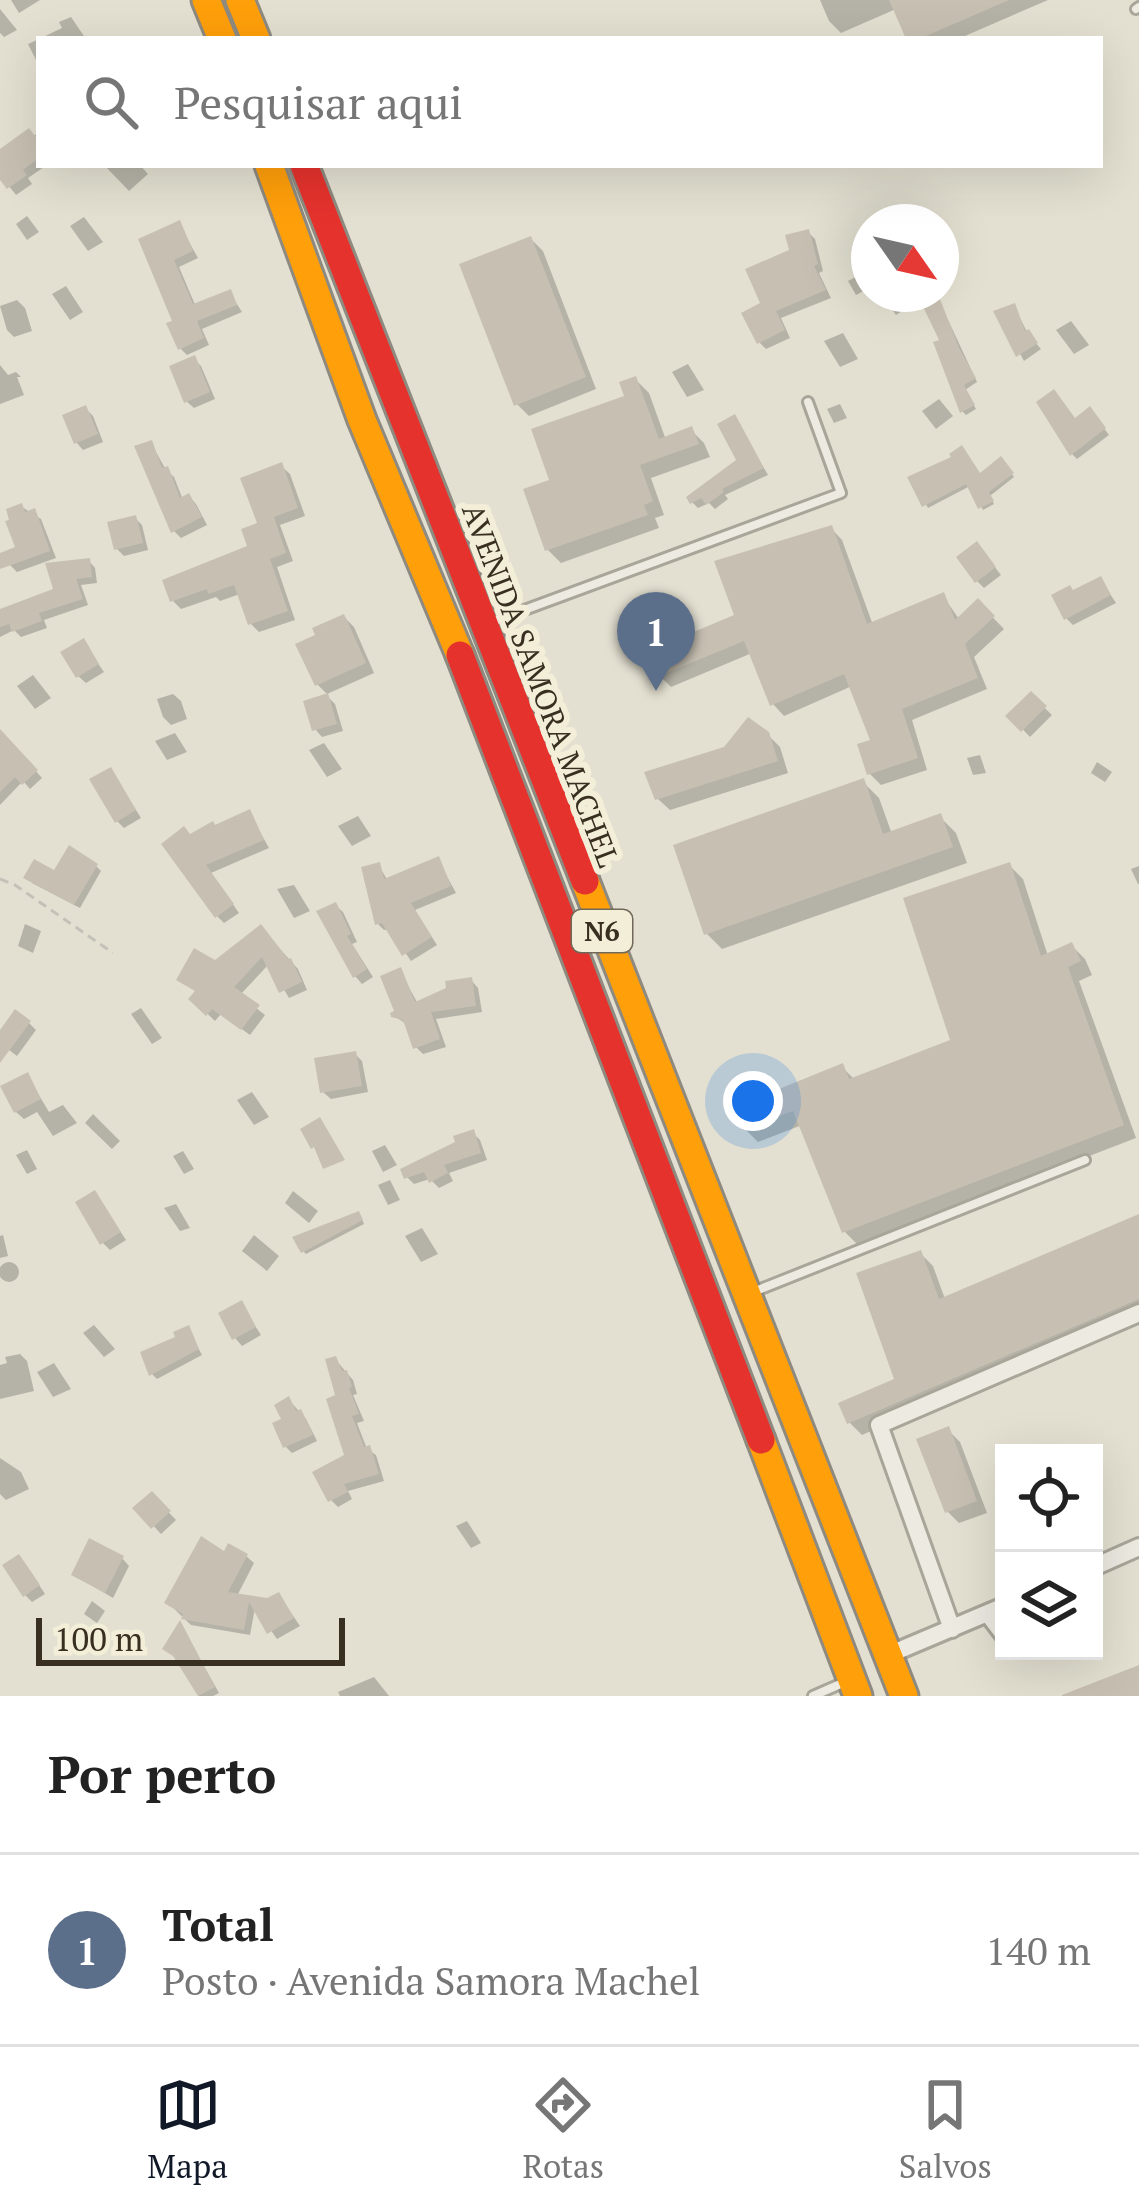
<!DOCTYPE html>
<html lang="pt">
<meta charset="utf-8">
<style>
:root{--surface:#fff;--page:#f6f6f6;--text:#222;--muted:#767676;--line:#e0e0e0;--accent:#111827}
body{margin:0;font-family:"PT Serif",serif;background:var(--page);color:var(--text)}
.controls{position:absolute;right:36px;bottom:36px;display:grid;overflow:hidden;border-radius:0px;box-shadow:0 12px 48px #0002}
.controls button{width:108px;height:108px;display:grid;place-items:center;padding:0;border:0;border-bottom:3px solid var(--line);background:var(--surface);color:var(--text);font:60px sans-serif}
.compass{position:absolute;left:851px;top:204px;width:108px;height:108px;border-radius:50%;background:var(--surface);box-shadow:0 12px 48px #0002;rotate:124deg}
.scale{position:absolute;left:36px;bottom:30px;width:309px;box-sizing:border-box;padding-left:12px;border:6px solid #382f21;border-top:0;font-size:33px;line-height:42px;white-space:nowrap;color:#382f21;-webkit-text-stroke:9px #f3eed8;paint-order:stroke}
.you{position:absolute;left:753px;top:1101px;width:42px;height:42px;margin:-30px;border:9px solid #fff;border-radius:50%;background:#1a73e8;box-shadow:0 0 0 18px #1a73e833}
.badge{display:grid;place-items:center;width:78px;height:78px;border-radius:50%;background:var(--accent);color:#fff;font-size:39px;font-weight:700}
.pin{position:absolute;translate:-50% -99px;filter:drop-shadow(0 3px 6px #0008)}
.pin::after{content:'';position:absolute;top:63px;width:42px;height:36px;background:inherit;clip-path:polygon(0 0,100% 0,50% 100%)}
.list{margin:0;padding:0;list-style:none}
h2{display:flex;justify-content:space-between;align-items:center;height:156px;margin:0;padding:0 48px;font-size:51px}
h2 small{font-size:39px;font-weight:400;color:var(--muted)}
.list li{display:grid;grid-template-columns:78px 1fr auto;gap:36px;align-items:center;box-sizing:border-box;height:192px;padding:0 48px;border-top:3px solid var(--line)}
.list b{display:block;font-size:45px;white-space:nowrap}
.list p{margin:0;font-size:39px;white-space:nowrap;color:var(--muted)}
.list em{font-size:39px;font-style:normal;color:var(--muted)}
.icon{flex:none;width:66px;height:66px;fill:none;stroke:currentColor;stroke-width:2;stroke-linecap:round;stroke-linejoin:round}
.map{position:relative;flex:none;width:1139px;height:1696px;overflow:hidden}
.search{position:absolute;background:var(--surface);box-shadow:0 12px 48px #0002;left:36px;right:36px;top:36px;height:132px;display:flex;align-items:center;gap:30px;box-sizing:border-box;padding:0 42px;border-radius:0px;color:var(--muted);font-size:45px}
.sheet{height:348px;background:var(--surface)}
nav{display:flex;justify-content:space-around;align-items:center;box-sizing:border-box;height:168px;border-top:3px solid var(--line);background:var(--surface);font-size:33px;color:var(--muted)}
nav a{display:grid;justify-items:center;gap:6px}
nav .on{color:var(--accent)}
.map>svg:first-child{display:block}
.shadow{fill:#0003}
.building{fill:#c7c0b2}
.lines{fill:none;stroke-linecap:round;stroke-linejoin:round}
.lane-casing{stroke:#a9a599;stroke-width:14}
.street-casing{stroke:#a9a599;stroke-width:22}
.slow-casing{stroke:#8e8a80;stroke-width:33}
.jam-casing{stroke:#8e8a80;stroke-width:33}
.path{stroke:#c4c1b8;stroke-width:3;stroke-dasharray:9 6;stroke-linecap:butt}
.lane{stroke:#eceae1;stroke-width:8}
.street{stroke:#eceae1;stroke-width:16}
.slow{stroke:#ff9f0a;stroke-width:27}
.jam{stroke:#e5322d;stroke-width:27}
.labels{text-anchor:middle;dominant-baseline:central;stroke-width:12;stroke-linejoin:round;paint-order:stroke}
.shield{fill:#f3eed8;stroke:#706858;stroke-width:3}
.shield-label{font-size:27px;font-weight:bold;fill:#382f21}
.street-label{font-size:30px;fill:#382f21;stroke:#f3eed8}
</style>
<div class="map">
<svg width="1139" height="1696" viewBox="0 0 1139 1696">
<rect width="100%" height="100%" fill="#e3e0d1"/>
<path class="shadow" d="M11,0H40L19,13Z
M820,0H1048L958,39H909L896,9L841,33L829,21Z
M0,9L17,30L4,37L0,33Z
M71,17L86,39H39L62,28L59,22Z
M39,39V66L28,44Z
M39,133V165H47L28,178L32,184L16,195L0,175V152Z
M104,165H140L148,174L129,191Z
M27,216L39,232L27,240L16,224Z
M84,217L103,242L88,251L70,226Z
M179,224L198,258L179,267L196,307L230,293L242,312L202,329L209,345L187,355L180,348L176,322L142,240Z
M808,232L815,239L823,271L819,273L831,298L781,318L790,338L766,349L759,342L764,305L792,252Z
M531,239L543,251L596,389L529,416L517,404Z
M861,274L869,288L856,295L848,281Z
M66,286L83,312L70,320L52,294Z
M881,294H936L977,382L965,390L976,409L966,415L962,411L943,342L922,298L896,315Z
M17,300L25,308L32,331L14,337L7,330L0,306Z
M1014,306L1028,334L1041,349L1024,361L997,312Z
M1071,321L1089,345L1074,354L1056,330Z
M843,333L858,359L840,367L824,341Z
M194,359L201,366L215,399L194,408L186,401Z
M688,364L704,390L687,397L672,372Z
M0,365L8,375L16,372L21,377H17L24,395L0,404Z
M636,380L649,393L666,440L691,430L704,443L710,457L651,478L664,515L655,518L659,528L561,563L548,550L553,481L628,398Z
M939,399L953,416L936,429L922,411Z
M840,404L847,418L834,423L827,409Z
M86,409L93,416L103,442L83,450L76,442Z
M1094,415L1109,435L1077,459L1072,454L1076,421Z
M734,417L768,475L725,495L728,499L715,509L709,503L698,508L692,502L739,461Z
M151,443L166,470L174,477L183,500L189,496L196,504L207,525L181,538L174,531Z
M1001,460L1014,477L990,496L994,504L983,510L970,486L928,508L911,478L981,476Z
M281,466L290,474L305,516L280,525L293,561L277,567L295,620L259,632L251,624L240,594L220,601L216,597L181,609L173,601L251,547Z
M22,507L41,519L56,558L17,572L10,565L18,549Z
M135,518L142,525L148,550L124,556L117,549Z
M831,528L842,540L873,625L943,596L959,619L978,602L1004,629L974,657L987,689L912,720L927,770L881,785L869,773L874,742L852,686L784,716L773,704L752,653L671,687L659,675L738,617Z
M983,552L1001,575L984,588L977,581Z
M89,561L95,568L97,583L81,585L88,605L44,620L47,628L21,637L14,630L0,637V611L57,591Z
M1101,580L1116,603L1073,625L1066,618L1074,593Z
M344,617L354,627L374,673L327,694L317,684Z
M83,642L104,672L86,683L78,676Z
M33,675L51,698L35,709L17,686Z
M173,694L181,701L187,719L171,725L163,717L157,699Z
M1031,695L1052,715L1030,737L1010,716Z
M327,696L335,704L343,731L322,737L315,729Z
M0,731L42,778L30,789L23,781L0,805Z
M175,733L187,752L167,760L155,741Z
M767,734L780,747L788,773L670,810L658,799Z
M324,743L342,769L327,777L309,750Z
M980,755L986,773L973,775L967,758Z
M1097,762L1112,772L1105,782L1091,773Z
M111,770L141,818L124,828L117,821Z
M863,782L879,798L892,834L940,817L956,833L967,863L722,949L706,933Z
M249,812L269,848L211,873L239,913L224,923L217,916L191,837Z
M358,816L371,836L352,846L338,826Z
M438,860L456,893L415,910L437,945L411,961L389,929L384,930L378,924L379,866L388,881Z
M1009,865L1023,879L1048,956L1072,946L1085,959L1092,975L1079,981L1136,1138L858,1245L845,1232L802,1125L758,1142L745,1129L767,1077L781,1092L842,1067L855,1080L953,1042Z
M96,866L101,871L80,908L32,883Z
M1139,866V884H1138L1131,869Z
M294,885L310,911L294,918L277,889Z
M335,905L343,912L357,942L352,944L373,977L362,984L355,976Z
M25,924L41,931L33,953L18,946Z
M261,928L298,969L307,990L289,998L269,964L240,995L265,1015L250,1035L221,1014L215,1021L192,999L198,993L179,979L215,964Z
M400,971L418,1004L471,980L478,988L482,1012L436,1019L446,1047L423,1054L416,1047L408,1025L394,1016Z
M141,1008L162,1038L152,1044L131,1014Z
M29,1023L36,1030L17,1056L0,1043V1035Z
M355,1054L362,1061L368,1092L331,1099L323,1092Z
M27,1075L49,1112L63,1105L77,1123L53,1136L37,1112L24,1119L16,1112Z
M252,1092L269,1117L254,1125L237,1100Z
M93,1114L120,1141L112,1149L85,1123Z
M473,1133L480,1140L487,1160L449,1173L453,1181L439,1188L430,1179L414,1184L407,1177Z
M385,1145L397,1165L383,1172L372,1151Z
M27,1150L37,1169L27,1174L16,1155Z
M183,1151L194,1169L184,1174L173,1156Z
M390,1180L400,1200L388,1205L378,1185Z
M293,1191L318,1211L309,1223L285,1203Z
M95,1193L126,1240L110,1250L103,1243Z
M176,1204L190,1228L180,1231L164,1208Z
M361,1217L364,1224L306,1254L303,1251Z
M1139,1217V1316L862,1435L849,1422L898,1381L920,1253L933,1266L945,1299Z
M422,1228L438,1254L421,1262L405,1236Z
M3,1235L8,1256L0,1258V1236Z
M254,1235L279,1256L267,1271L242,1251Z
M-1 1272a10 10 0 1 1 20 0a10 10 0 1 1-20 0Z
M241,1304L261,1335L242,1346L235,1338Z
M94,1325L115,1349L104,1357L83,1333Z
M188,1329L202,1355L157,1379L152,1374Z
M20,1354L27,1361L34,1391L0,1399V1365L7,1363L5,1357Z
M335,1359L353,1380L357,1394L353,1395L364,1421L357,1423L367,1449L376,1455L384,1481L348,1491L352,1499L338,1507L331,1500L347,1456Z
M54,1363L71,1389L53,1397L37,1372Z
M289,1400L306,1419L317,1441L292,1453L285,1446Z
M948,1430L960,1442L987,1513L959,1523L948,1512Z
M0,1458L21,1472L29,1489L6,1500L0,1494Z
M152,1495L176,1520L161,1534L137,1508Z
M467,1521L481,1543L471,1548L456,1526Z
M225,1556H246L254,1563L237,1596L268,1602L279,1595L300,1626L277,1639L255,1608L250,1635L191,1625L168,1603Z
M122,1558L129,1566L113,1598L74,1575Z
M26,1565L45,1594L32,1602L25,1595Z
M92,1601L105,1611L97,1623L84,1614Z
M181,1625L219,1693L213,1696H199L178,1659Z
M374,1677L389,1696H340L338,1692Z"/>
<path class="building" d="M889,0H1009L919,39H906Z
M29,128L39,141V158L23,170L27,175L7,189L0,180V149Z
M180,220L193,251L174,260L193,304L231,289L237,305L197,321L204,338L178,350L166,323L172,321L138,239Z
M809,229L818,264L814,266L826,290L776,311L785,330L757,344L741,313L760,303L745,269L789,250L785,235Z
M531,236L586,377L514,406L459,264Z
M917,294H938L959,348L976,378L964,385L975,405L960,413L933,342L939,340Z
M1015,303L1025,331L1029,329L1038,343L1016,357L993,311Z
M195,355L210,392L184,403L169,366Z
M636,376L659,439L692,426L699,444L640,465L653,501L644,505L648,515L545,551L523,489L549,480L531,429L624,396L619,382Z
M1054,389L1075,418L1090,406L1106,428L1070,456L1036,402Z
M86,405L98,434L74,444L62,415Z
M735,414L764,468L722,489L724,492L706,505L701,498L690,504L686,497L736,460L717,424Z
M152,440L162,468L168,466L180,498L189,493L202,517L171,533L134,446Z
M962,445L980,473L1001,456L1014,473L989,492L994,501L978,509L966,484L922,507L907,477L951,457L949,454Z
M282,462L298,508L274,517L286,553L270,559L288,611L248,625L234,585L208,594L207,589L170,602L162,580L247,546L241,529L257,523L240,478Z
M22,503L25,512L35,508L50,551L0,569V553L15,547L5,521L9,520L6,509Z
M136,515L143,543L114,550L107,522Z
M832,525L867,624L944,592L955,620L978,598L995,616L965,644L978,678L902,709L918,758L867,775L857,744L870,740L844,674L770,706L744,641L657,677L646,652L734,615L714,561Z
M977,541L996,567L975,583L956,557Z
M90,558L92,577L76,579L83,599L39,613L42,621L12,632L9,624L0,627V609L53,589L45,563Z
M1101,576L1111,595L1064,620L1051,595L1070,585L1073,590Z
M344,614L366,663L315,686L295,644L315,635L312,628Z
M84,638L99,664L76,678L60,652Z
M1031,691L1047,706L1021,732L1005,716Z
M328,693L337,724L312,731L303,701Z
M748,717L769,732L778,761L655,800L644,772L724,747Z
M0,729L38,770L22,785L15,777L0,792Z
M111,767L136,810L115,823L89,779Z
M864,778L883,834L941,813L953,847L704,935L673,845Z
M250,809L264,840L206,865L234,904L215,918L161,844L184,826L190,834L213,821L215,825Z
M69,845L98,864L74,905L23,878L34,859L54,870Z
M439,856L451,886L411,903L432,937L402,956L382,923L375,925L361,867L380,862L384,879Z
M1010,862L1041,956L1072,942L1081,961L1068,967L1124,1125L842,1233L793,1111L742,1130L727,1090L768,1074L774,1091L843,1063L849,1079L950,1040L903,898Z
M336,902L351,934L347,936L367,969L353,978L316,911Z
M261,924L288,959L291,958L302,982L279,993L262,957L234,987L260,1005L241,1030L212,1009L206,1016L188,999L195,991L176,980L194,948L215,960Z
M401,967L415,1002L446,988L445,981L472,977L476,1006L431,1012L440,1039L413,1049L403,1020L391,1017L390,1013L394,1011L380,976Z
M15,1009L31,1021L0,1063V1030Z
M356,1051L362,1086L320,1093L314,1058Z
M28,1072L41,1099L14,1113L0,1086Z
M320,1117L345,1160L323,1169L314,1147L311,1149L300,1129Z
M474,1129L481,1153L444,1165L448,1173L429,1183L424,1172L404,1179L400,1169L455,1142L453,1136Z
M95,1190L121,1232L100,1245L75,1202Z
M359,1211L363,1220L301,1253L292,1237Z
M1139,1214V1299L847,1424L838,1403L894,1379L856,1273L921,1250L939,1299Z
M242,1300L256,1327L232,1340L218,1313Z
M189,1325L199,1349L149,1376L140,1352L175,1337L173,1332Z
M336,1356L342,1371L347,1370L352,1387L349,1388L359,1414L352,1416L364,1447L370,1445L379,1474L344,1484L348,1492L328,1502L312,1472L344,1455L326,1399L335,1395L325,1359Z
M289,1396L296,1411L301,1409L313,1435L283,1448L272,1423L281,1419L274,1405Z
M949,1426L977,1501L945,1513L916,1439Z
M152,1491L171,1511L151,1529L132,1508Z
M201,1536L224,1551L228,1543L248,1554L228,1592L267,1598L279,1592L294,1618L267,1634L249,1602L244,1630L181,1619L183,1614L164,1603Z
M89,1538L124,1556L105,1593L71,1575Z
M19,1554L40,1585L23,1597L2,1565Z
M180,1620L215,1687L198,1696L173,1656L162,1649Z
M1139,1665V1696H1062V1695Z"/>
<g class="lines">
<g class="lane-casing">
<path id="lane" d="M1136,9L1139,7
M489,623L841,493L808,402
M753,1292L1085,1160
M813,1696L845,1682"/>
</g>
<g class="street-casing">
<path id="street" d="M1094,1567L1139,1547
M988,1614L1004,1635
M952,1629L879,1425L1139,1313
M888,1655L1004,1606"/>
</g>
<g class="slow-casing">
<path id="slow" d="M206,0L222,39
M240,0L256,39
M269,165L362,420L460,655
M585,881L904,1696
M761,1440L858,1696"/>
</g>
<g class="jam-casing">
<path id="jam" d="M304,165L585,881
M460,655L761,1440"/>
</g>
<path class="path" d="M0,879L15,885L113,953"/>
<use href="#lane" class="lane"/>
<use href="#street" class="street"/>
<use href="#slow" class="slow"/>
<use href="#jam" class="jam"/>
</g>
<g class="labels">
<rect class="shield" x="572" y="910" width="60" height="42" rx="9"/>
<g class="shield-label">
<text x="602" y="931">N6</text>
</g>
<g class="street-label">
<text transform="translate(541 685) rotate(69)">AVENIDA SAMORA MACHEL</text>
</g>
</g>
</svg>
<div class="controls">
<button><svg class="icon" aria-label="locate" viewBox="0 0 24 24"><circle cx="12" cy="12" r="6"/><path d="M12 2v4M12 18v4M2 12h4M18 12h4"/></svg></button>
<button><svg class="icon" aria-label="layers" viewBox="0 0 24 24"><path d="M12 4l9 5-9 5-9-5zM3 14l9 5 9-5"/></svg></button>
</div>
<svg class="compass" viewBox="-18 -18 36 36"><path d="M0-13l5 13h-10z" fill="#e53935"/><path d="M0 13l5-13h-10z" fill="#767676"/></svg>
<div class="scale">100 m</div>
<div class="you"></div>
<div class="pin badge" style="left:656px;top:691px;background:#5c6f8a">1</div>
<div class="search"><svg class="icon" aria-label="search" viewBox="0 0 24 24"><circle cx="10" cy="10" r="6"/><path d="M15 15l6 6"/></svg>Pesquisar aqui</div>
</div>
<section class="sheet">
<h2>Por perto<small></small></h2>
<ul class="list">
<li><span class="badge" style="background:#5c6f8a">1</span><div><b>Total</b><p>Posto · Avenida Samora Machel</p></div><em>140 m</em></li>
</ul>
</section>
<nav>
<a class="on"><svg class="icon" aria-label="map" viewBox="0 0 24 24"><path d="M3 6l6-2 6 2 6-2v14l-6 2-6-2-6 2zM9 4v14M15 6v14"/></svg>Mapa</a>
<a><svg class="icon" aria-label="directions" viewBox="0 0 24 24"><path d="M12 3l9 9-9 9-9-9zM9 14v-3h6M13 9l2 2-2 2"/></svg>Rotas</a>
<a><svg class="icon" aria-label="saved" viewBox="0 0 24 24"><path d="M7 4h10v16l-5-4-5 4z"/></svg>Salvos</a>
</nav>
